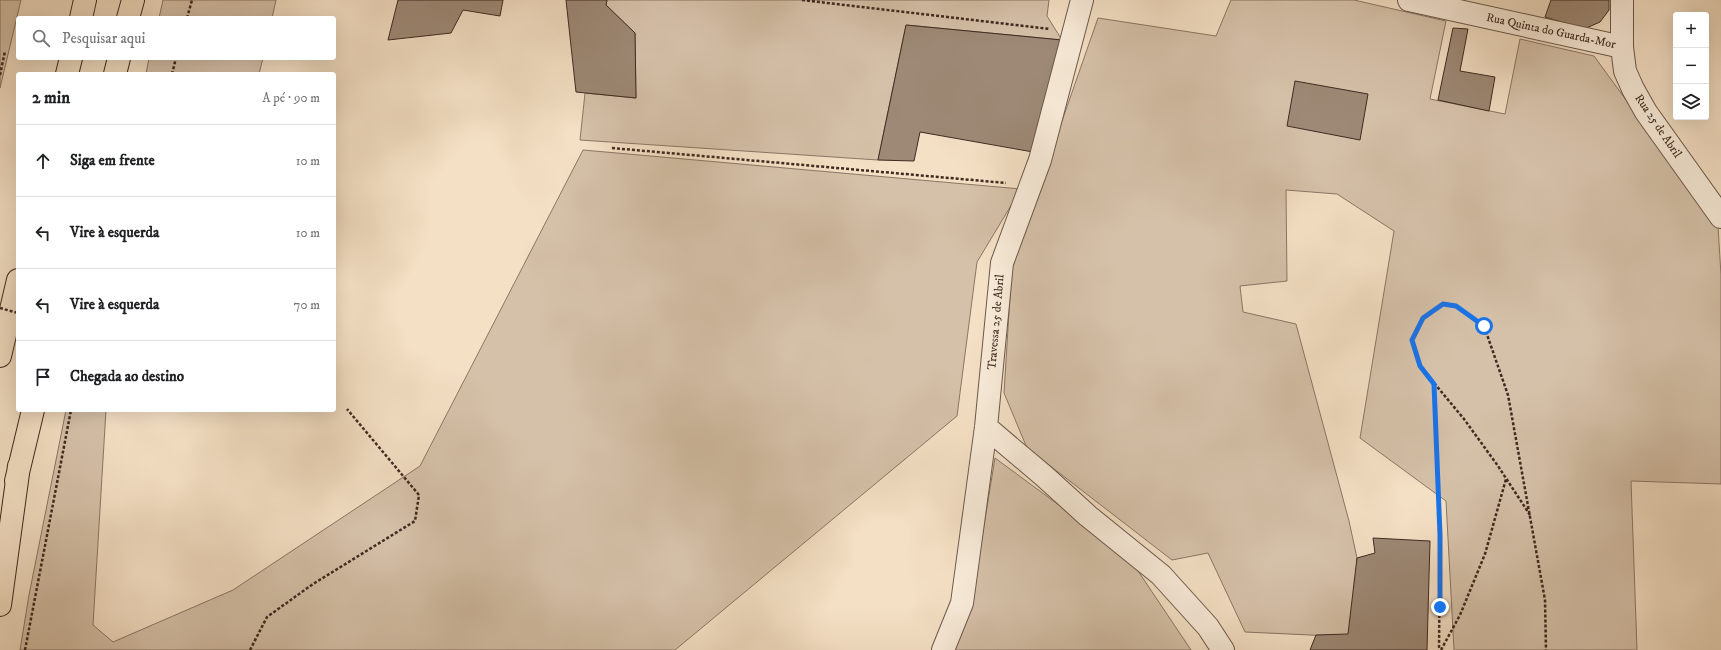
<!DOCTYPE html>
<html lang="pt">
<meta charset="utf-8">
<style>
:root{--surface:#fff;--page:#f2f2f2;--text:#202124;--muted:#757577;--line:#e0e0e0}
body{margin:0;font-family:"IM FELL DW Pica",serif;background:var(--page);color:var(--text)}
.controls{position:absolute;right:12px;top:12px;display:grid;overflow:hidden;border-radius:4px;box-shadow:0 4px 16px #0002}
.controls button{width:36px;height:36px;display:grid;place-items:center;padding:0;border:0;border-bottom:1px solid var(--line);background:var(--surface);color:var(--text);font:20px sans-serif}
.stop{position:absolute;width:12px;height:12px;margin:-9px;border:3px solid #1a73e8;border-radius:50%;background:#fff}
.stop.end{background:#1a73e8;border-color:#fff;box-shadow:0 1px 4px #0008}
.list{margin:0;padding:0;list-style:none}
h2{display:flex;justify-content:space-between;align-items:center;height:52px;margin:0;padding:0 16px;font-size:17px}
h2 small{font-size:13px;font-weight:400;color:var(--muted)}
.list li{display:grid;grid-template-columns:26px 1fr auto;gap:12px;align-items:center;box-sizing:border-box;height:72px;padding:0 16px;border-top:1px solid var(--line)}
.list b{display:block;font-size:15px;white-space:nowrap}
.list em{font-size:13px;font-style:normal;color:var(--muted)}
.icon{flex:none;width:22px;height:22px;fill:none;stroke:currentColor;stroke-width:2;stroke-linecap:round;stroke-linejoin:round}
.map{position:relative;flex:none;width:1721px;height:650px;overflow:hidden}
.search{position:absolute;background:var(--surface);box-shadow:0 4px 16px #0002;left:16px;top:16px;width:320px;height:44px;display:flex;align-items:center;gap:10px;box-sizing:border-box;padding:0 14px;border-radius:4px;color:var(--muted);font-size:15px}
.panel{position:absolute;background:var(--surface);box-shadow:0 4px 16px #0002;left:16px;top:72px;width:320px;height:340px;border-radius:4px}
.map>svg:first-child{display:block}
.green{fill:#d5c1a9;stroke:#8a7665}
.building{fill:#9d8976;stroke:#3e2a21}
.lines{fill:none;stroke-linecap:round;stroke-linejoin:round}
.minor-casing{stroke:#6c584a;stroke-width:24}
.highway-casing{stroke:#3e2a21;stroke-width:24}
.path{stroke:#3e2a21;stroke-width:2.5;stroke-dasharray:3 2;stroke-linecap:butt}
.minor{stroke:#f8ebd9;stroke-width:22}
.highway{stroke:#f4e0c5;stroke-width:22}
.path-bridge{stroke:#3e2a21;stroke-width:2.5;stroke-dasharray:3 2;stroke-linecap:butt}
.route{stroke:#1a73e8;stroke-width:5}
.labels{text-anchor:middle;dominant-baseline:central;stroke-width:3.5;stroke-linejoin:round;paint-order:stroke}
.street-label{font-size:12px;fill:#3e2a21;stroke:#f8ebd9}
</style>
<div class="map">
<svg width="1721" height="650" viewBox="0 0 1721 650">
<rect width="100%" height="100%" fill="#f4e0c5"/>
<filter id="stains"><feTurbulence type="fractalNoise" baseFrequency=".005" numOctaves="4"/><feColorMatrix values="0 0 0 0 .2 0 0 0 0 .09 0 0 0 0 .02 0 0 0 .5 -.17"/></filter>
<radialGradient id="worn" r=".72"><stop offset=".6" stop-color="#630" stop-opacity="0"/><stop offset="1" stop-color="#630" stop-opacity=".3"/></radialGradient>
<path class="green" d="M0,0H21L0,88Z
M163,0H276L272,18H159Z
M607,0H1049L1047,16L1062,40L906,25L878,160L580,140L585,93L636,98L635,33L606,5Z
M1231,0H1354L1446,21L1430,99L1505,114L1520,39L1594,56L1718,226L1721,275V484L1631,481L1637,650H1454L1446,501L1360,438L1394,231L1337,194L1286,190L1287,281L1240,286L1243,312L1296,324L1349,521L1357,558L1354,637L1245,632L1208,553L1172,560L1027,448L1004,393L1012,264L1098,18L1216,36Z
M149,58H263L259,74H146Z
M583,150L1021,189L977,262L957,416L675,650H20L29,595L66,410H106L93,625L113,642L233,590L420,466Z
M995,458L1128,556L1191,650H955L971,605Z"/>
<path class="building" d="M398,0H503L500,16L463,10L451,33L388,40Z
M566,0H607L606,5L635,33L636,98L576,92Z
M1551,0H1609V10L1600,22L1584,29L1545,17Z
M906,25L1062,40L1033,152L920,132L914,161L878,160Z
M1453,28L1468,29L1460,71L1495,77L1489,111L1438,100Z
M1295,81L1368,94L1360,140L1287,126Z
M1373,538L1430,541L1427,650H1310L1316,635L1348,634L1357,558L1375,553Z"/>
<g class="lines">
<g class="minor-casing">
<path id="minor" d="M1409,0L1622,47
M1622,0V47L1625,71L1633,89L1646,112L1721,217
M986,427L1044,476L1088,516L1161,575L1208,627L1223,650
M943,650L962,603L986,427L1002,263L1040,160L1082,0"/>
</g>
<g class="highway-casing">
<path id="highway" d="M81,18L85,0
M128,18L133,0
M67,74L71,58
M115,74L119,58
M0,356L18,280
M16,481L33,410
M0,605L19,466"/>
</g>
<path class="path" d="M802,0L1050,29
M187,18L192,0
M172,74L176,58
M0,75L5,51
M612,148L1006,183
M1434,385L1440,535L1439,650
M1530,515L1498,466L1464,419L1420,366L1412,340L1423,318L1443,304L1456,306L1484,326L1508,395L1545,600L1546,650
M25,650L71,410
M250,650L267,617L313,584L415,521L419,495L347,409
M1441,650L1460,615L1485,554L1506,479"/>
<use href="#minor" class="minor"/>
<use href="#highway" class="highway"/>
<path class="path-bridge" d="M0,308L18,313"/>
</g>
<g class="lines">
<path class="route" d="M1440,607V535L1434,384L1420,366L1412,340L1423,318L1443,304L1456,306L1484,326"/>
</g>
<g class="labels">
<g class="street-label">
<text transform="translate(1551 31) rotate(12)">Rua Quinta do Guarda-Mor</text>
<text transform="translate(1658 126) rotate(56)">Rua 25 de Abril</text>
<text transform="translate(996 322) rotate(-85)">Travessa 25 de Abril</text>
</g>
</g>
<rect width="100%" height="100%" filter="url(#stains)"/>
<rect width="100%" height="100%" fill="url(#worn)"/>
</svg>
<div class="controls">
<button>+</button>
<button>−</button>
<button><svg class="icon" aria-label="layers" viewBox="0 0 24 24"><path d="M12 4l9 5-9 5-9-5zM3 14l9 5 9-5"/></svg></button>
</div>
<div class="stop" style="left:1484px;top:326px"></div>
<div class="stop end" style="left:1440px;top:607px"></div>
<div class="search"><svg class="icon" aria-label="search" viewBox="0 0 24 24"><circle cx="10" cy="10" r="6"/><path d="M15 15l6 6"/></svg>Pesquisar aqui</div>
<section class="panel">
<h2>2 min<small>A pé · 90 m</small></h2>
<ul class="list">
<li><svg class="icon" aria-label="ahead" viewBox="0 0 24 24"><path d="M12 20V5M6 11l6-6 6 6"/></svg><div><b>Siga em frente</b></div><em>10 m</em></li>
<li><svg class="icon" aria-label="left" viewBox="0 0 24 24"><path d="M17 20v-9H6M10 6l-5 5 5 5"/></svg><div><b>Vire à esquerda</b></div><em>10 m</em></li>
<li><svg class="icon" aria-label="left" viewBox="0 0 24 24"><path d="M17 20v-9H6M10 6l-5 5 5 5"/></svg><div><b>Vire à esquerda</b></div><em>70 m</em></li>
<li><svg class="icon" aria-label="arrive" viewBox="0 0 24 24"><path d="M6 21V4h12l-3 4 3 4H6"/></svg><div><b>Chegada ao destino</b></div></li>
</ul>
</section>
</div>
